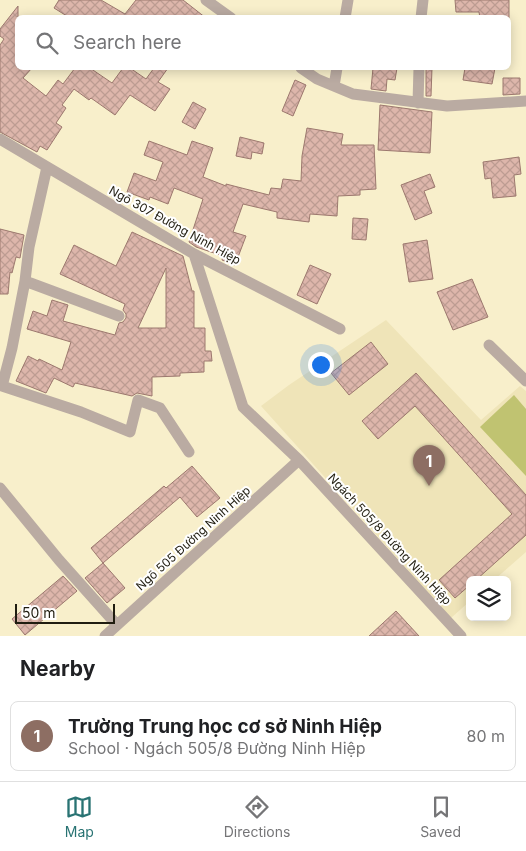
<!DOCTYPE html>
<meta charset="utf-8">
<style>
:root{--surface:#fff;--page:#f2f2f2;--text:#202124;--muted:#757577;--line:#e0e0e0;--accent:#297373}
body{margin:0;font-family:Inter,sans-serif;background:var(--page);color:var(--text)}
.controls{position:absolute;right:15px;bottom:15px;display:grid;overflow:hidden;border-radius:8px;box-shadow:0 2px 12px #0003}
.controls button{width:45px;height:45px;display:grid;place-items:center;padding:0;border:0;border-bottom:1px solid var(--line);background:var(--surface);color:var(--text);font:25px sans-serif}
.scale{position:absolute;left:15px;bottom:12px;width:100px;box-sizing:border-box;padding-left:5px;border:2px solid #201d10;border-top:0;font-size:14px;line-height:18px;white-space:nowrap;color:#201d10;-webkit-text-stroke:4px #fff;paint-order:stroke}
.you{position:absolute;left:320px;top:364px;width:18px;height:18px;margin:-12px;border:4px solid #fff;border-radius:50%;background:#1a73e8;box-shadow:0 0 0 8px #1a73e833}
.badge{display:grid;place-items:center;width:32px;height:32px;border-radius:50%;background:var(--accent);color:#fff;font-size:16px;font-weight:700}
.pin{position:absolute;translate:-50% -41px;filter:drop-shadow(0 1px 2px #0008)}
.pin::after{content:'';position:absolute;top:26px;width:18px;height:15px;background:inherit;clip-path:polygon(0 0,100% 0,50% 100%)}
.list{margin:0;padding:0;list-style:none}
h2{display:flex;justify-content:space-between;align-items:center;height:65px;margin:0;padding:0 20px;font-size:21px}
h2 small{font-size:16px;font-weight:400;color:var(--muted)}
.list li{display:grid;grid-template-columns:32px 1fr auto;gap:15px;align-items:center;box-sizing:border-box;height:70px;margin:0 10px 10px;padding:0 10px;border:1px solid var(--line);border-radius:8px}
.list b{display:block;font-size:19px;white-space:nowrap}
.list p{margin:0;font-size:16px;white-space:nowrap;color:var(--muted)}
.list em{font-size:16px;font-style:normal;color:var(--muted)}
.icon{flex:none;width:28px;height:28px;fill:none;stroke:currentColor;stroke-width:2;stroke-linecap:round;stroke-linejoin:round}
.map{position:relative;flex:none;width:526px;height:636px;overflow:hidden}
.search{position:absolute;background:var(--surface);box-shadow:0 2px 12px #0003;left:15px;right:15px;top:15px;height:55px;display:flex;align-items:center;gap:12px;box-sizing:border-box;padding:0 18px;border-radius:8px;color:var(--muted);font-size:19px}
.sheet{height:145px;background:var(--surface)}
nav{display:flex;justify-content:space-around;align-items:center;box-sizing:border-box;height:70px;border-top:1px solid var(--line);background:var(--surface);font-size:14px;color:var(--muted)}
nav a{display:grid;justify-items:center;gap:2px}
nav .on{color:var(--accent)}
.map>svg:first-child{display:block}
.built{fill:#efe4b8}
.pitch{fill:#c0c371}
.building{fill:url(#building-cross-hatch);stroke:#9c786e;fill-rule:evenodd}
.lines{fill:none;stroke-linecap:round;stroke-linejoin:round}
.minor{stroke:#baaba2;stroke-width:11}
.labels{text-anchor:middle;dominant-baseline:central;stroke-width:4;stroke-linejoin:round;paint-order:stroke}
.street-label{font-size:12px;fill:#201d10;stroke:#fff}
</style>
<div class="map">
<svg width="526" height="636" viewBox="0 0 526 636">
<defs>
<pattern id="building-cross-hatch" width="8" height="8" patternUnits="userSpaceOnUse" patternTransform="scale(1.25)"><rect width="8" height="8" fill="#ddb6ab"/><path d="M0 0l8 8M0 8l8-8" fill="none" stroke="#bd9c92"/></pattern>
</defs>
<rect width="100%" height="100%" fill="#f8efcb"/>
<path class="built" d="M386,320L481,420L520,386L526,391V552L494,580H470V601L451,618L261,406L289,385Z"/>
<path class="pitch" d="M514,395L526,409V476L480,427Z"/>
<path class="building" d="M59,0H101L125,14L136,0H183L206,18H70L54,8Z
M455,0H509V18H480L479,12H456Z
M18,6V68H32L23,78L46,96L58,80L63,84L75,68H90L112,83L123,68H130L146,79L154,68H168L158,82L170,89L155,111L130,95L115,115L91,98L89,100L74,89L62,105L66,108L56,123L62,127L47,150L40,146L37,152L0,132V45L4,39L0,36V29Z
M373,68H397L395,80L387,79L386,91L371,89Z
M426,68H432L431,96H426Z
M465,68H495L492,84L463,80Z
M503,78H520V94L503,95Z
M295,80L306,85L293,116L282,111Z
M193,102L206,109L195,129L182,122Z
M380,105L432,112L430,153L378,150Z
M307,128L343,134L341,145H374L376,189L360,190V195L338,196L337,216L310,214L309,222L277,218V212L243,204L233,232L246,236L235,265L222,260L223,256L196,247L189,242L203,199L174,188L168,204L150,197L149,200L127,192L134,173L156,181L163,162L144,155L149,141L187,155L192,141L213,148L203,177L226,186V184L269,195L271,188L281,189L283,179L301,181L302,156Z
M240,137L264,143L262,154L252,152L251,159L236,156Z
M519,157L521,174L514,175L516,196L493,198L491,178L485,179L483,162Z
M430,174L435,187L424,191L432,213L415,220L401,185Z
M353,218L368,219L366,240L352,239Z
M0,229L24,235L20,258L16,257L12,273L10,272L8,294H0Z
M132,232L183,256L192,291H194V328H205V351H211L212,361H204V372L180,373V376L152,377V396L137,393L132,396L75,383L73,387L54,378L46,393L16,381L28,356L38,361L39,359L62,370L71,342L27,329L33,311L47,316L52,300L68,305L63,321L115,335L119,323L123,322L126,318V314L123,310L125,304L60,274L74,245L116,266ZM166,268V328H138Z
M427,240L433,279L409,282L403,244Z
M310,265L331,274L317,304L297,295Z
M472,279L488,317L453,330L437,292Z
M371,342L388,364L349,395L331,373Z
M416,373L526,495V535L476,580H470V585L455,598L439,580L512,514L415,406L378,439L362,421Z
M192,466L220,498L197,517L180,497L103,563L91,548L164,486L166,488Z
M103,563L125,588L107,603L85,578Z
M63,576L77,591L25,635L12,619Z
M396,611L419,636H369Z"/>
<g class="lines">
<path class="minor" d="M206,0L231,18
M345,18L348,0
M421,18L423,0
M301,68L317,79L353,94L447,106L526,101
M334,86L337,68
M418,103L419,68
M0,139L194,254L340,329
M47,167L29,247L25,281L119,316
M194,254L243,407L299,460L461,636
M25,281L12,348L2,386L81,412L130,432L138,400L160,408L189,452
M489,345L526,381
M0,488L59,560L117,625
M105,636L299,460"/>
</g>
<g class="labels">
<g class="street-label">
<text transform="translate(175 225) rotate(29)">Ngõ 307 Đường Ninh Hiệp</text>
<text transform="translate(193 538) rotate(-42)">Ngõ 505 Đường Ninh Hiệp</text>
<text transform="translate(390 539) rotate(47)">Ngách 505/8 Đường Ninh Hiệp</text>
</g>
</g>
</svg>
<div class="controls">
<button><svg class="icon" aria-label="layers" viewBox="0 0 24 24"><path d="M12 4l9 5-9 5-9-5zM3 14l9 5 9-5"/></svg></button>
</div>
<div class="scale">50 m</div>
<div class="you"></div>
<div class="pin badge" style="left:429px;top:486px;background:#8d6e63">1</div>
<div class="search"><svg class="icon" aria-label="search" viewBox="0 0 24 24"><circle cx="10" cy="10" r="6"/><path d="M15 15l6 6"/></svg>Search here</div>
</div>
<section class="sheet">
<h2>Nearby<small></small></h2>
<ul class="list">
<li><span class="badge" style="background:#8d6e63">1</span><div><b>Trường Trung học cơ sở Ninh Hiệp</b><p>School · Ngách 505/8 Đường Ninh Hiệp</p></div><em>80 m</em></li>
</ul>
</section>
<nav>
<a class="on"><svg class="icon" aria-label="map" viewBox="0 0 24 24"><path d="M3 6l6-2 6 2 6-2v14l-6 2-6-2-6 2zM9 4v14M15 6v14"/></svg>Map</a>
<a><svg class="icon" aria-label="directions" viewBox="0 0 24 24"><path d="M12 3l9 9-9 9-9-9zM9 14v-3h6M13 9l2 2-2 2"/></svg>Directions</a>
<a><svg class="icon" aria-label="saved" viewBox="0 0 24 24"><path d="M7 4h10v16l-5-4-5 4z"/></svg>Saved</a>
</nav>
